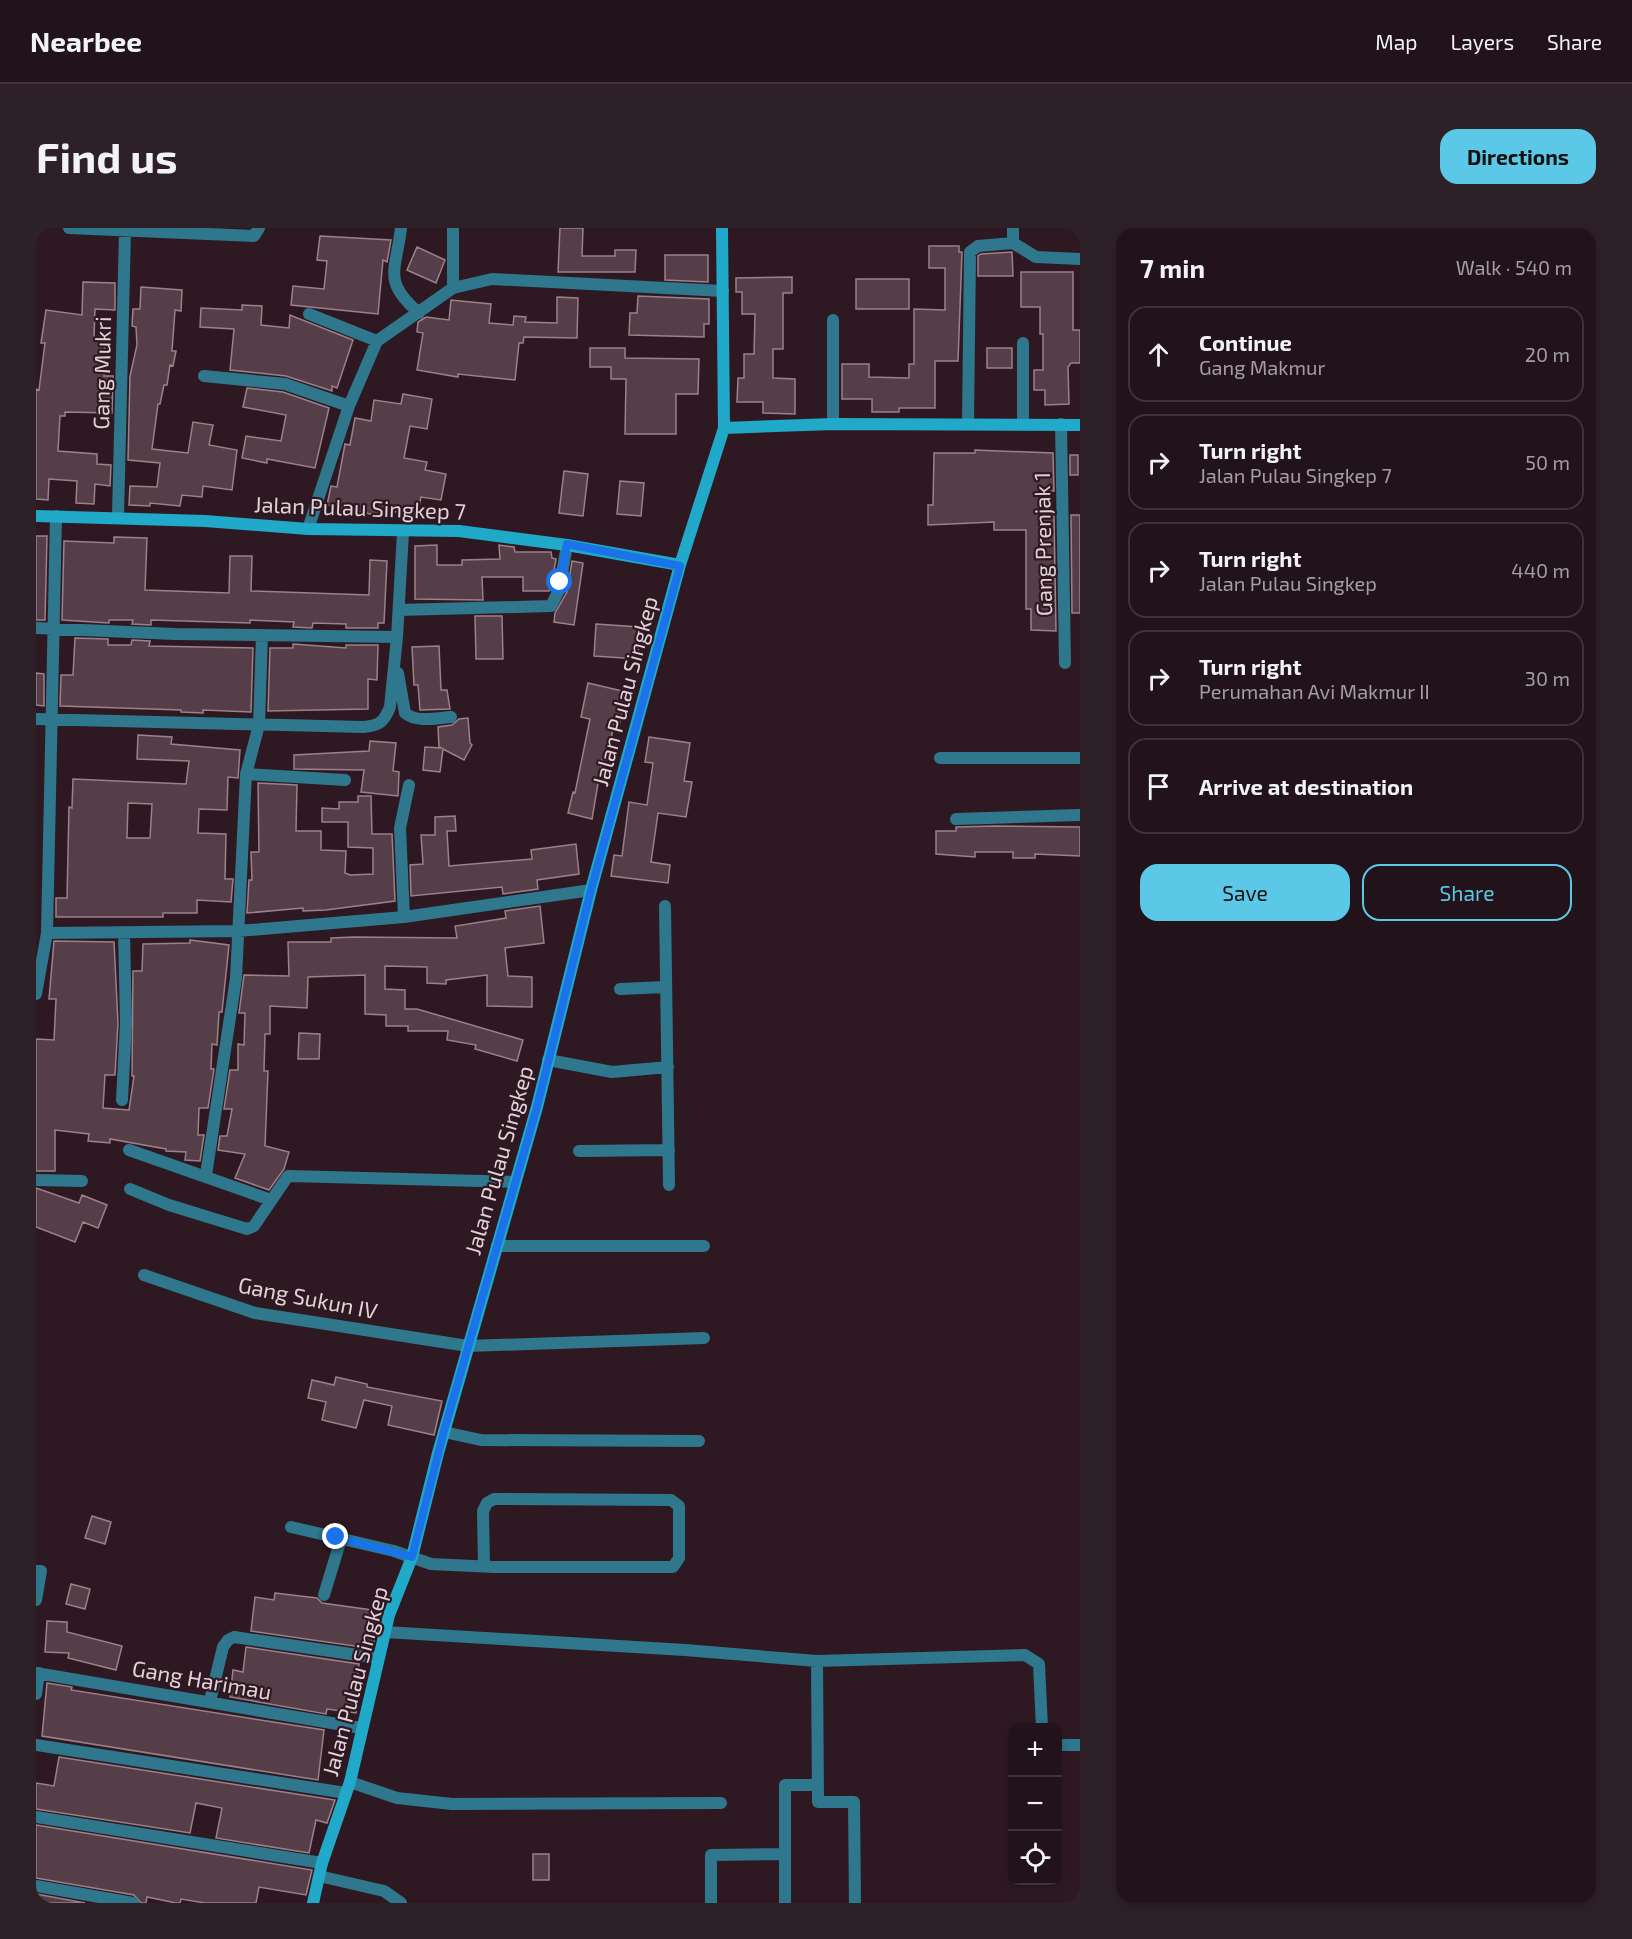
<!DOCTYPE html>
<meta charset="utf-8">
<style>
:root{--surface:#22131a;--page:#2e2027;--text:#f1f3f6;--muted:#a29ea2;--line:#3f3239;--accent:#5bc8e7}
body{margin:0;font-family:"Exo 2",sans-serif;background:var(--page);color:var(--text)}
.controls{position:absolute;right:18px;bottom:18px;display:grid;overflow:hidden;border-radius:12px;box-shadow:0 3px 9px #0003}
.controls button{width:54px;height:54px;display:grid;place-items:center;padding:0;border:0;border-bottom:2px solid var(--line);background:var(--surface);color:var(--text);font:30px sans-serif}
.stop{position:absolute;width:18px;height:18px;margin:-14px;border:4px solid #1a73e8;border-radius:50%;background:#fff}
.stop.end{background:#1a73e8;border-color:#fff;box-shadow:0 2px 6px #0008}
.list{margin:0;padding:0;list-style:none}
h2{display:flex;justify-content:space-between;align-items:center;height:78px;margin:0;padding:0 24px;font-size:26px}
h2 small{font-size:20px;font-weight:400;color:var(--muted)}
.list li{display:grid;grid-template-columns:39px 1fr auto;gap:18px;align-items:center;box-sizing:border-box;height:96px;margin:0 12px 12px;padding:0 12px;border:2px solid var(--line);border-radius:18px}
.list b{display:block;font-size:22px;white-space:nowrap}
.list p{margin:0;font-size:20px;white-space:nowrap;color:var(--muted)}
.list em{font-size:20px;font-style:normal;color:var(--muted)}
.actions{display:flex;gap:12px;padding:18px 24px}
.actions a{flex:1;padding:14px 0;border:2px solid var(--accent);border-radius:18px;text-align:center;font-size:21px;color:var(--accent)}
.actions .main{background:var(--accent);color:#111}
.icon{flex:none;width:33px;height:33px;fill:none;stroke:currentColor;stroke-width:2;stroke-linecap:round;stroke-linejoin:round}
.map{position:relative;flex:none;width:1044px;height:1675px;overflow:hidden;border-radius:18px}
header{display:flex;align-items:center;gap:36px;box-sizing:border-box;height:84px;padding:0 30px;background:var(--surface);border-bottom:2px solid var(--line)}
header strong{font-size:28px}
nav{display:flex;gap:33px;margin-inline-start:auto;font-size:21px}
.intro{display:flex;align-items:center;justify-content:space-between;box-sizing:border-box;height:144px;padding:0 36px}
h1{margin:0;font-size:42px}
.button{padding:15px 27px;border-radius:18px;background:var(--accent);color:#111;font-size:21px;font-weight:700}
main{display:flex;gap:36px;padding:0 36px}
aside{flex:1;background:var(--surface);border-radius:18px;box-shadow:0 3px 9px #0003}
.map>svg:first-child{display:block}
.building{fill:#563e48;stroke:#9c808a;stroke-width:1.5;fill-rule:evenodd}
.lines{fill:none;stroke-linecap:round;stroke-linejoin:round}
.street{stroke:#2f778c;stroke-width:12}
.secondary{stroke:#21a9ca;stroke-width:12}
.route{stroke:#1a73e8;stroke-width:8}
.labels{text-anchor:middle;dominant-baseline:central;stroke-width:4.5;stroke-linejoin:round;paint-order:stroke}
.street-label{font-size:22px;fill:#e2d2d8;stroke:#2e1922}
</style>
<header>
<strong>Nearbee</strong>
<nav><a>Map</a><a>Layers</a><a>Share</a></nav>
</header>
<div class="intro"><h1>Find us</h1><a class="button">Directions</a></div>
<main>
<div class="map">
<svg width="1044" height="1675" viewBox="0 0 1044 1675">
<rect width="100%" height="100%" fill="#2e1922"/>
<path class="building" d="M524,0H547L546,28H579V22H600L599,44H522Z
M284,8L355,12L351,34L347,32L342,86L255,77L257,58L288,61L291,33L281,32Z
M893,18H923V24H926L922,133H899V180H863V184H836V171H806V136H833V149L873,150V136H878V81L909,82V40H893Z
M381,19L409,32L400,55L371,42Z
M976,24L977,48H942V28L945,26Z
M629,27H672V54L629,52Z
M985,44H1037V102H1044V135H1035L1032,139L1033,176L1009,177V162H998V142H1007V106H1004V79H985Z
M756,49V65H747V121H737V150L759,151V186L727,185V174H701L702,150H708V126H718L719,86H706V64H700V50Z
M820,51H873V81H820Z
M47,54L79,55V82L59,81L58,110H69L68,148H77L76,185L29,184V188H24L22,223L61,226V236L75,237L74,258L59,256L58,276L40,275L41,253L13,251L12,272L0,271V161L3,162L9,115H5L10,82L46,87Z
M105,59L146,62L145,83L139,82L136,123H140L137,138L134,137L131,157H128L124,176H122L116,221L152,225L157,194L177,197L173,217L201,222L196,262L167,258L166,269L146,267L144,278L114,275V278L93,277L94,258L121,259L124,235L92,232L94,148L101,117L100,99L96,98L97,81H104Z
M602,68L673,71V96H668V109L593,107L594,85H601Z
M521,69L542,70L541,110L488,109L487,115H483L479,152L422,146V149L381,142L387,105L381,104L382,94L390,89L413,92L415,72L455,76L453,95L477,97L478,88L490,89L489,94L521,95Z
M206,77L226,78L225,97L253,100L254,87L317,112L301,160L296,158V163L250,148L194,142L198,101L164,99L165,80L206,82Z
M554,120H589V130L663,131L662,166H640V206H589L590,151H575V139H554Z
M951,120H976V140H951Z
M211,160L247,164L293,180L279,240L231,231V235L206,230L210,208L245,213L250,187L207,179Z
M367,166L396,171L391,201L374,198L368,230L391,234L389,242L410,246L405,272L385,269L381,288L350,282L349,289L291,277L295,258L301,259L309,216L314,217L319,190L335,193L338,172L365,176Z
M939,222L1017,225L1018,263H1015V287H1018L1020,403L995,402V381H990V302H958V294L892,297V277H897L898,225H939Z
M1034,227H1042V247H1034Z
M528,243L552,246L547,288L523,285Z
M584,253L608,255L605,288L581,286Z
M1035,287H1044V385H1036Z
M0,308H11L9,392H0Z
M78,309L111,310L109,362L193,365L194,328H216L215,363L333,367L334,332L351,333L348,395H342V400H310V396L277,395L276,400L257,399L258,394L214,392V395L115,392V397L96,396L97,392H73V395L26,392L28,313L78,315Z
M401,317V337H426V332L464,331L463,317L478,319L479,324H515L516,330L520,331L515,359L513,363H487V349H446L447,372L379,371V318Z
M536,333L547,335L538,397L518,394L519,385L531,364Z
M439,388H466L467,431H440Z
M560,396L604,399L602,431L558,428Z
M39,410L72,411V417H95L96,412L114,413L113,418L217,420L215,484L167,482V485L145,484V482L24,478L25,447H37Z
M257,416L310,420V417H342L341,452L332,451V481L232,483L234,420H257Z
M403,418L405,462H411L414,481L384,482L382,457H378L376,419Z
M0,445L8,446V478L0,477Z
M552,455L591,464L583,498L578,497L570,533L566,532L556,591L532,585L537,564L539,565L554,491L545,489Z
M432,490L434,515L436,517L428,532L407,521L404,544L387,542L389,519L406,520L403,519L402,499L416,497L423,491Z
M102,507L136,509L135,516L204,522L202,550L192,549L191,582L163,581L162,605L190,606L189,651H197L195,674L161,672V685H127V689H20V670H31L33,579L36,580L37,551L150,556L153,533L101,531ZM92,575L116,576L114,610H91Z
M613,509L654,515L648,553L656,554L650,589L622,585L615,634L634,637L632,655L575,648L578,627L586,628L593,574L611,577L617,535L609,534Z
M334,513L360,515L357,543L363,544L362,568L325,564L328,542L258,541V527L333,523Z
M222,555L261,557L260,603H285V622L310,623L309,645L314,647L337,646V620L312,619V594H286V580L303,581V574H322V568H335L336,606H356L359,673L290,682L267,683V680L211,685L213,652H216L215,624H223Z
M419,588L420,603H411L413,638L496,631L495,622L540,616L543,646L501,652L502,661L467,666L466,659L375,668L374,637L387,636L385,607H399V589Z
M960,598L1044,599V628L999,626V630H977V624H939V629L900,626V603H920V599Z
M504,678L508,715L469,720L472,748L496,749V779L451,778V747L410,752V756L391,755V739L349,738V761L369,762V781H381L487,812L481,833L439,821L440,817L411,812L412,803H372V798H350V787L329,786V747L272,749L271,780L234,778V806H229L228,843H232L229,918L253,924L248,941L233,962L199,950L209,926L182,922L184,908H191L196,881H188L194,842H202V816L208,817L209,785H203L208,747L253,748L252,714H295V710L318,709L421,710L419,698L470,690L469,683Z
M154,712L193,717L186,784H183L181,817L176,816L175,841H178L172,880H163L162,907H168L164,933L149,932L150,924L130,923V921L74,911V915L52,913L53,906L19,902V943H0V811L18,812L20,771H13L18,713L78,714L82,795L79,847H69L67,880L93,882L98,848H96L97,743H106L107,716L154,715Z
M263,805L284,806L283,831H262Z
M0,960L43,975L46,967L71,977L62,1000L47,994L39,1014L0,999Z
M300,1149L331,1156V1159L406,1173L398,1207L352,1197L356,1178L328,1172L320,1200L286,1192L290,1174L272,1170L276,1152L298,1157Z
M56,1288L75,1294L69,1316L49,1310Z
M35,1356L54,1361L49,1381L30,1376Z
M239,1365L281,1370L286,1375L343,1383L338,1415L326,1413L325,1419L215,1403L219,1369L238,1372Z
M11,1393L31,1394V1404L86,1418L80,1442L32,1430L33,1425L9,1424Z
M210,1419L323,1436L320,1485L291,1481L290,1486L194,1469L197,1442L207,1444Z
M11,1455L36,1459L35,1462L288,1502L282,1552L6,1508Z
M23,1529L299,1572L291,1595L280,1592L273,1625L180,1610L186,1580L160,1575L154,1605L0,1581V1555L18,1558Z
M0,1597L276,1642L270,1667L223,1659L220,1675H169L145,1671L144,1675H140L111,1669L110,1675H105L98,1667L0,1650Z
M497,1626H513V1652H497Z
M0,1666L49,1675H0Z"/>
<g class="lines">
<path class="street" d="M33,0L218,8L223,0
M365,0C360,43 346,53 383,85
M977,15L1000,29L1044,31
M977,15V0
M417,60V0
M273,86L341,113
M987,115V195
M168,148L249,156L313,178
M932,195L934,24L942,18L977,15
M797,196V92
M1025,196L1029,435
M82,288L89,3
M272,301L313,178L341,113L417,60L456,51L687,63
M363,382L515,378L523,362L531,317
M0,400L139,406L361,409
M362,445L369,485C381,495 400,490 415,489
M0,491L327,499C343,498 348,494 354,479L361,409L367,304
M904,530H1044
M210,546L309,552
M920,591L1044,587
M629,678L633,957
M368,689L364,600L373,557
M11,705L202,703L368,689L555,662
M584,761L630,759
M0,766L11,705L20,288
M512,832L576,844L632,839
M86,872L90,795L88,705
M93,922L235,972
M543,923L633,922
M170,947L200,750L210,546L223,497L226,407
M0,952L46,953
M94,961L133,977L211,1001L218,998L252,948L479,954
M461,1018H668
M108,1047L219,1085L432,1118L668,1110
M408,1204L445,1212L663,1213
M255,1299L358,1323L395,1336L458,1339H637L643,1330V1278L635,1272L458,1271L451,1275L447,1283L448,1338
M0,1343H5L0,1372
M288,1367L305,1311
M349,1404L649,1422L781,1433L989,1427L1003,1436L1006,1500
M781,1433L782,1574H818L819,1675
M0,1445L325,1500
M0,1466L3,1445
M174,1473L187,1419L192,1412L198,1409L342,1430
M0,1517L310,1565
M1022,1517H1044
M314,1554L361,1570L416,1576L685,1575
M0,1589L286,1635
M283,1648L348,1663L365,1675
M0,1658L97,1675
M675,1675V1627L749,1626
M749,1675V1557H782"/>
<path class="secondary" d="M688,200L797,196L1044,197
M0,288L169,293L272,301L423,303L531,317L644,337
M277,1675L286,1635L314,1554L353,1387L376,1329L402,1225L501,879L555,662L644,337L688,200L686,0"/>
</g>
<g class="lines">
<path class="route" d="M300,1309L376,1329L408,1203L501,879L555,662L644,338L531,316L524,354"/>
</g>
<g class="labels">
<g class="street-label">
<text transform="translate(65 145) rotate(-89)">Gang Mukri</text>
<text transform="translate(324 279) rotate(2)">Jalan Pulau Singkep 7</text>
<text transform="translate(1006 316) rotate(-91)">Gang Prenjak 1</text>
<text transform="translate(588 463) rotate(-75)">Jalan Pulau Singkep</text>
<text transform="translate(462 932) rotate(-74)">Jalan Pulau Singkep</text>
<text transform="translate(272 1069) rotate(11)">Gang Sukun IV</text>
<text transform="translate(166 1451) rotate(10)">Gang Harimau</text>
<text transform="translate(318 1453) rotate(-75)">Jalan Pulau Singkep</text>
</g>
</g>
</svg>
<div class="controls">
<button>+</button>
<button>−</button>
<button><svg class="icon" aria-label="locate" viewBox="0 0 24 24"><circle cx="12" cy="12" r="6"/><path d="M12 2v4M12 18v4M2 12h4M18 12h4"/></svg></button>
</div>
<div class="stop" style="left:524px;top:354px"></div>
<div class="stop end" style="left:300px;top:1309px"></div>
</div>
<aside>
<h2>7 min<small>Walk · 540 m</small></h2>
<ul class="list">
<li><svg class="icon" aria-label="ahead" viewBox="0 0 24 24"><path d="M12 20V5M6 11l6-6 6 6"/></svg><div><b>Continue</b><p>Gang Makmur</p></div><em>20 m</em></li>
<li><svg class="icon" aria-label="right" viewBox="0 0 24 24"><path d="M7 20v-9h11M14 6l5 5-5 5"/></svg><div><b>Turn right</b><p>Jalan Pulau Singkep 7</p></div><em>50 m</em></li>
<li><svg class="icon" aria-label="right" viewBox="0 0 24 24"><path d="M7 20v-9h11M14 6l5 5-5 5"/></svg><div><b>Turn right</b><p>Jalan Pulau Singkep</p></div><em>440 m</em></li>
<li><svg class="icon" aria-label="right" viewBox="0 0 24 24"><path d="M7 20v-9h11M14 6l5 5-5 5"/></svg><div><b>Turn right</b><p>Perumahan Avi Makmur II</p></div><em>30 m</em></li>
<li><svg class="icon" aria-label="arrive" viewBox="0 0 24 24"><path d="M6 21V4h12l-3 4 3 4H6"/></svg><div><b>Arrive at destination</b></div></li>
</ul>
<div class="actions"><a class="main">Save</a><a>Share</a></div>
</aside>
</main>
